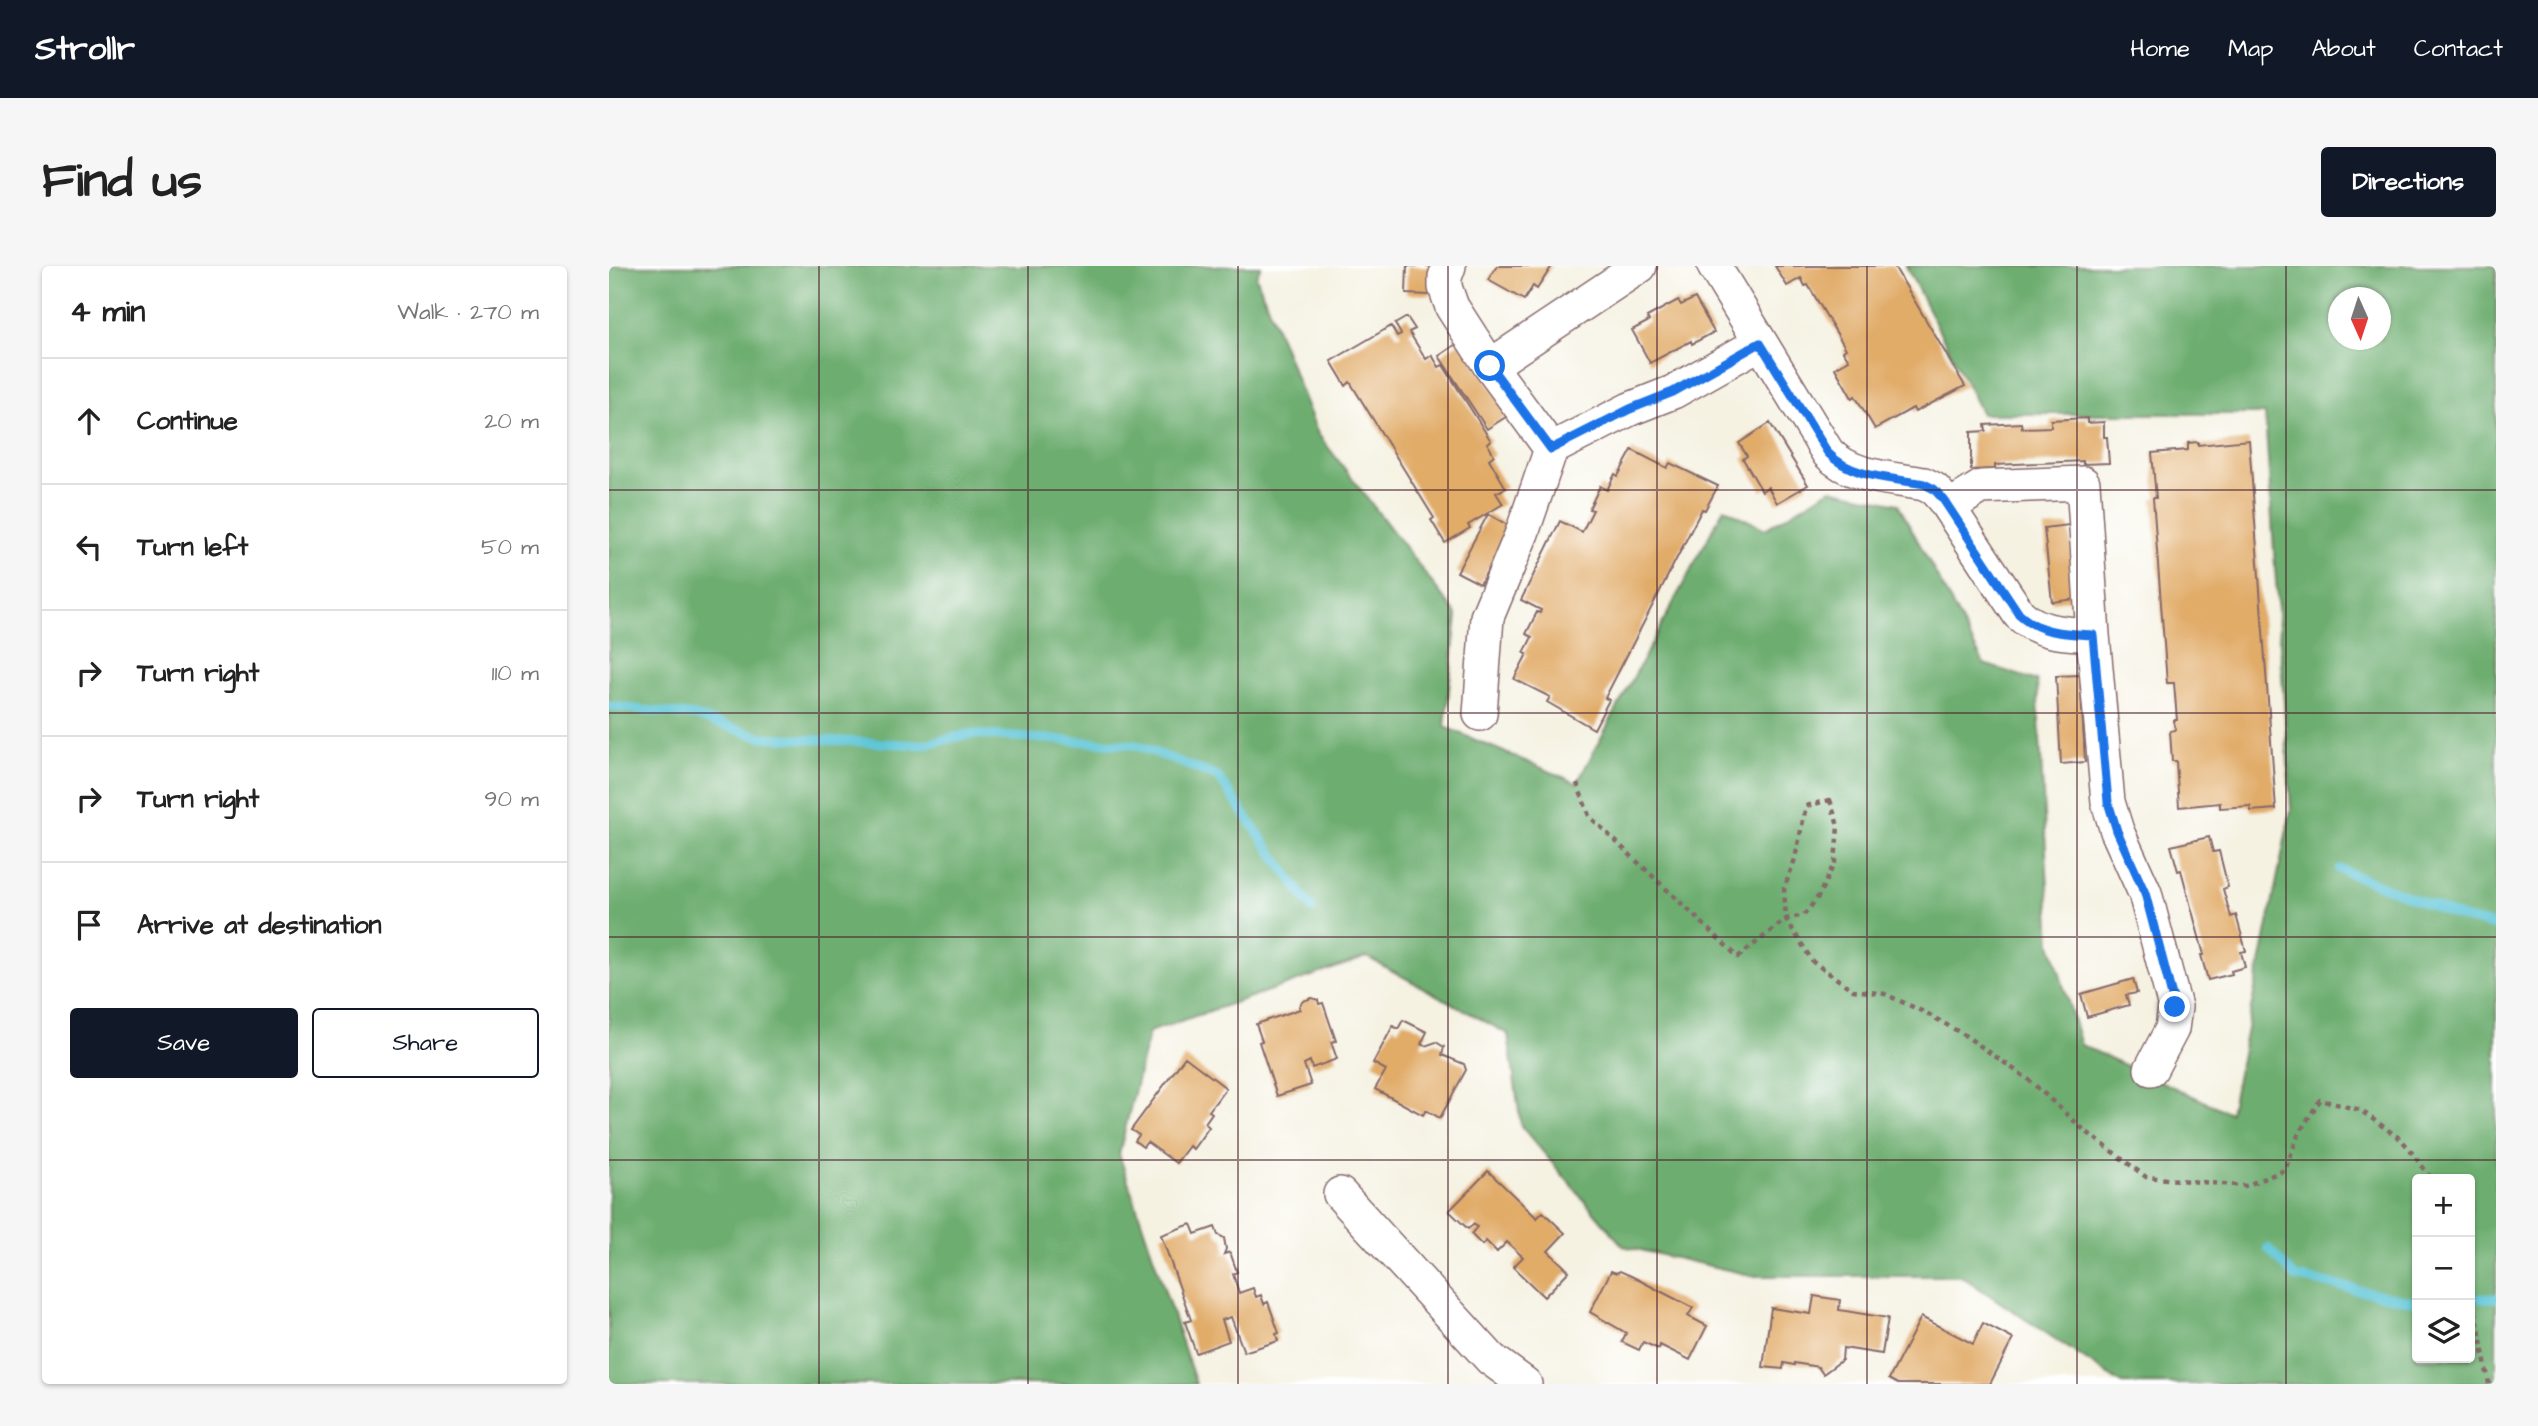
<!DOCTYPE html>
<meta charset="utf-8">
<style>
:root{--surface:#fff;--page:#f6f6f6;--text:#222;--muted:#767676;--line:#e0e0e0;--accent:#111827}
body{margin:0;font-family:"Architects Daughter",sans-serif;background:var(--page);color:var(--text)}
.controls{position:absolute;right:21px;bottom:21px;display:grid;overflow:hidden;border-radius:7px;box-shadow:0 2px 5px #0004}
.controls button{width:63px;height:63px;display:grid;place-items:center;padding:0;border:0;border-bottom:2px solid var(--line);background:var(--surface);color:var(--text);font:35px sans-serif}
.compass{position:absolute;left:1719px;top:21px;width:63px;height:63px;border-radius:50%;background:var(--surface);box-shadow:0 2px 5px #0004;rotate:177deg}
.stop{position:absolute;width:21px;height:21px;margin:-16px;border:5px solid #1a73e8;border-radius:50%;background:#fff}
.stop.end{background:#1a73e8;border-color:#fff;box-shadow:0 2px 7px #0008}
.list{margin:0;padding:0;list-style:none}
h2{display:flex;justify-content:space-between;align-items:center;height:91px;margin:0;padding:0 28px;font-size:30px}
h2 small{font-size:23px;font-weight:400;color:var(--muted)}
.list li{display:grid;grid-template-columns:46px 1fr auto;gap:21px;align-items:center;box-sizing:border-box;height:126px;padding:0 28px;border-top:2px solid var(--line)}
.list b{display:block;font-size:26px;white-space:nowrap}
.list em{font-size:23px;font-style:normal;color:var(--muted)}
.actions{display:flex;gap:14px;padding:21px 28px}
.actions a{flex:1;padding:16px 0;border:2px solid var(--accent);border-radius:7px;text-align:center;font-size:24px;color:var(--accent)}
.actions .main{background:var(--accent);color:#fff}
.icon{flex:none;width:38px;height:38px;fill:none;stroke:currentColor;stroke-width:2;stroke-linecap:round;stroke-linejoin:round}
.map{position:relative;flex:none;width:1887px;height:1118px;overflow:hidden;border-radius:7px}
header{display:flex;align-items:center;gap:42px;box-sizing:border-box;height:98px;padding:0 35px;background:var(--accent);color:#fff}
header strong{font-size:33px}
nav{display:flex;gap:38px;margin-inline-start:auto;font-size:24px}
.intro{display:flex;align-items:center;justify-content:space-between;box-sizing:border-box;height:168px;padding:0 42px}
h1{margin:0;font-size:49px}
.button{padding:18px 32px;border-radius:7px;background:var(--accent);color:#fff;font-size:24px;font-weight:700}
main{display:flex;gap:42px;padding:0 42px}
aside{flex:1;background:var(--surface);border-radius:7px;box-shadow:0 2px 5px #0004}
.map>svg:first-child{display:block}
.forest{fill:#6dad6f;stroke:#5c664d;stroke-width:2;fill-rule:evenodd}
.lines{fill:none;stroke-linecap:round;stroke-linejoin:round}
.stream{stroke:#5bc4d7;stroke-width:9}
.building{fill:#e1ab67}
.minor-casing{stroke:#86696b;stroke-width:36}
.path{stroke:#86696b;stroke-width:4.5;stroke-dasharray:5 5;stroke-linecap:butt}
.minor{stroke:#fff;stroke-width:33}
.route{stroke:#1a73e8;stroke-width:9}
.grid{fill:none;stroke:#4a1f2b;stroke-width:2;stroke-opacity:0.55}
</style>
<header>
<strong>Strollr</strong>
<nav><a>Home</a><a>Map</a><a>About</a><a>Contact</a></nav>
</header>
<div class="intro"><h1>Find us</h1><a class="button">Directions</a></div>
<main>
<aside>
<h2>4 min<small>Walk · 270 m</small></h2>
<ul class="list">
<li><svg class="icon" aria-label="ahead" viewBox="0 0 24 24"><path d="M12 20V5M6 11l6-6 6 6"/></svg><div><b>Continue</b></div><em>20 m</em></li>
<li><svg class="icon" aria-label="left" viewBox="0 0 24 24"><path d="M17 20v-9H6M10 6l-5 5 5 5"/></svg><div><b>Turn left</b></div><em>50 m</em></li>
<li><svg class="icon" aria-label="right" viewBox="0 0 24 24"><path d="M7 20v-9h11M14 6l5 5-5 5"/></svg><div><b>Turn right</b></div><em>110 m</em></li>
<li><svg class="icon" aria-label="right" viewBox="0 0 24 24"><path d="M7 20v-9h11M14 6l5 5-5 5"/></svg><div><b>Turn right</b></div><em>90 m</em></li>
<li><svg class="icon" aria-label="arrive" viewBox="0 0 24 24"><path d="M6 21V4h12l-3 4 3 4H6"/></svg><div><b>Arrive at destination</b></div></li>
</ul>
<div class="actions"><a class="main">Save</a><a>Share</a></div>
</aside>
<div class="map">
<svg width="1887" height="1118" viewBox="0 0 1887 1118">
<rect width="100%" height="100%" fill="#fff"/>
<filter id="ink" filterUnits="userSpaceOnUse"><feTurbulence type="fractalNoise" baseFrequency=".0143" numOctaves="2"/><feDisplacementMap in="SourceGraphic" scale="14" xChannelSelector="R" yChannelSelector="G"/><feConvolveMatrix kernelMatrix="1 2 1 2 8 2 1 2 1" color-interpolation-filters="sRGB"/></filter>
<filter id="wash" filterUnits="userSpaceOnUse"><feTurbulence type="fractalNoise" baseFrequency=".00686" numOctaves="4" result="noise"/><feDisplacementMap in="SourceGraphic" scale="28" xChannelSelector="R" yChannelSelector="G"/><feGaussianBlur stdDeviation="1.57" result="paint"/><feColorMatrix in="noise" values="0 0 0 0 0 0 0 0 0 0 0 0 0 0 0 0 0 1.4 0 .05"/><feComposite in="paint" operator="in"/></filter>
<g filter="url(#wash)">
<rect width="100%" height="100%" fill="#f5f2e2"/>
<path class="forest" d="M0,0H652L647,10L709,168L848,349L836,461L968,517L1115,242L1156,263L1222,223L1289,238L1375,398L1428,415L1442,678L1472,779L1621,847L1682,544L1656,148H1373L1297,0H1887V1118H1513L1352,1010H1145L1014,980L912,860L899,768L758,691L540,766L510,888L587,1118H0ZM1730,32H1772V74H1730ZM1808,913H1861V1092H1808Z"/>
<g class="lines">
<path class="stream" d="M0,440L86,450L152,471L313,479L360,468L527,479L609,511L703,643
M1730,603L1856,653L1887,660
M1659,982L1686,1011L1808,1036
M1861,1033L1887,1032"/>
</g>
<g id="blocks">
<path class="building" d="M798,0H823L822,29L797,28Z
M888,0H943L928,23L924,20L915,34L879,14Z
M1166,0H1285L1356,120L1306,146L1304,142L1266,163L1246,130L1243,132L1226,102L1240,94L1234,85L1237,83L1199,19L1196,20L1192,12L1178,20Z
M1086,32L1105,66L1083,78L1082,75L1041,97L1023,64L1040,55L1038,51L1069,34L1072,39Z
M798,51L806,63L800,66L817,93L823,89L830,101L834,99L882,175L878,177L885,189L880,193L897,222L887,227L894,238L859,259L861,262L836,277L822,254L825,252L741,116L737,120L722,95L782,60L788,70L792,68L786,58Z
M852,75L900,149L878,163L830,90Z
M1478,152V157L1495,156V171H1498L1500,197L1474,198V195L1386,199V203L1362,204V166L1377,165L1376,159L1412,157L1413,162L1442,161V154Z
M1161,157L1199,219L1168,237L1159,221L1153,225L1134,193L1138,190L1130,177Z
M1640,174L1667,543L1642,545L1641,540L1611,542V537L1570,541L1567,495H1563L1561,465L1566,464L1565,454H1568L1565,417H1558L1544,232H1547L1543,187L1579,184V177L1589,176V179Z
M1023,184L1058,202L1061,197L1109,220L1096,244L1093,243L996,432L1000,434L985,463L938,436L941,431L905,413L918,388L915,387L923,371L917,368L928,346L931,347L932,344L912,334L951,255L973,266L984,244L980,243L991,220L998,224L1006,208L1009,210Z
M879,248L902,261L871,318L848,306Z
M1460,259L1467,333L1443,336L1435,262Z
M1471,409L1476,496L1452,498L1447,410Z
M1600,571L1604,586L1610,585L1619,621L1614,623L1622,651L1627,649L1637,685L1632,686L1636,701L1622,705L1623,708L1599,714L1592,689H1595L1572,604L1569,605L1562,580Z
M1524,713L1528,727L1517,729L1520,739L1478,751L1472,728Z
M703,732L709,734L710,738L714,737L727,775L722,776L728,793L703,802L701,795L695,798L702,819L668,830L650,776L653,775L647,758L691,743L690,740L694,735Z
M794,754L818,766L812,778L816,780L827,776L835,781L833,789L855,798L857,804L831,852L817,844L814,849L766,823L777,804L764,797L784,760L789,763Z
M576,791L617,822L600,845L603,847L596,857L600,861L584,883L580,880L567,897L538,876L534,881L526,875L530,869L522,864Z
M879,905L928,952L934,946L956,967L939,985L960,1005L935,1031L904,1001L914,991L898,976L888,986L877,975L873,979L862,968L868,961L865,958L859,963L840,945Z
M582,958L586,968L606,961L609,969L615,972L617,983L615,988L621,986L628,1006L624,1008L630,1027L644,1022L647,1031L652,1029L655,1038L659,1036L670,1067L667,1068L669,1075L635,1086L622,1051L613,1054L620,1075L587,1087L576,1056L582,1054L552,969Z
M1002,1005L1007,1007L1011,1005L1022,1010L1084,1042L1079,1050L1098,1060L1081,1094L1051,1079L1050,1083L1034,1076L1030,1084L1013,1076L1017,1067L981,1046Z
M1205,1030L1231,1034L1230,1044L1279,1052L1273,1088L1234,1082L1233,1094L1214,1108L1209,1101L1185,1097V1099L1175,1097L1174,1103L1154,1101L1162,1042L1202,1048Z
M1312,1051L1364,1078L1374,1057L1404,1073L1381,1118H1289L1280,1113Z"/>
</g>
</g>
<g filter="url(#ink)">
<use href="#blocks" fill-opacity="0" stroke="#86696b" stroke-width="2"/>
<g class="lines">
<g class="minor-casing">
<path id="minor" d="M840,0L836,11V21L843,41L881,100L942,183L1021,143L1064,126L1151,77
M1105,0L1219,187C1243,212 1283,212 1315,218L1325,223L1334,233L1410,348C1431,368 1456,367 1484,369L1499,536L1508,565L1536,627L1566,741L1563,763L1542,803
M881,100L1031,0
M1340,241L1372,221L1474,217L1484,369
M871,448L878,351L913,267L942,183
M731,928L882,1093L916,1118"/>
</g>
<path class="path" d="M968,517L980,550L1129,691L1177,653L1204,696L1244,724L1276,728L1319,748L1357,770L1419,813L1475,864L1537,911L1636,920L1676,904L1690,867L1711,834L1751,844L1793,874L1823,913
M1221,534L1229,560L1226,596L1209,631L1195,649L1177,653L1175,623L1186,593L1197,540Z
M1861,1015L1880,1118"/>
<use href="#minor" class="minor"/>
</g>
</g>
<g class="lines" filter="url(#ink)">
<path class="route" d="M881,100L942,183L1021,143L1064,126L1151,77L1219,187C1243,212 1283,212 1315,218L1325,223L1334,233L1410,348C1432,368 1456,367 1484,369L1499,536L1508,565L1536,627L1566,741"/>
</g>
<path class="grid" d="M210,0V1118M419,0V1118M629,0V1118M839,0V1118M1048,0V1118M1258,0V1118M1468,0V1118M1677,0V1118M0,224H1887M0,447H1887M0,671H1887M0,894H1887"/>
</svg>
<div class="controls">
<button>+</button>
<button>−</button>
<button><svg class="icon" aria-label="layers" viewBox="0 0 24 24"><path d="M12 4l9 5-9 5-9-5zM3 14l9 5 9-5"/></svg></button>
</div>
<svg class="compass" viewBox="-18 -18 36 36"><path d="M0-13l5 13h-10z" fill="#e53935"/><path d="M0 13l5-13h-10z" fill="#767676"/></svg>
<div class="stop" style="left:881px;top:100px"></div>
<div class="stop end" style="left:1566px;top:741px"></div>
</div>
</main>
